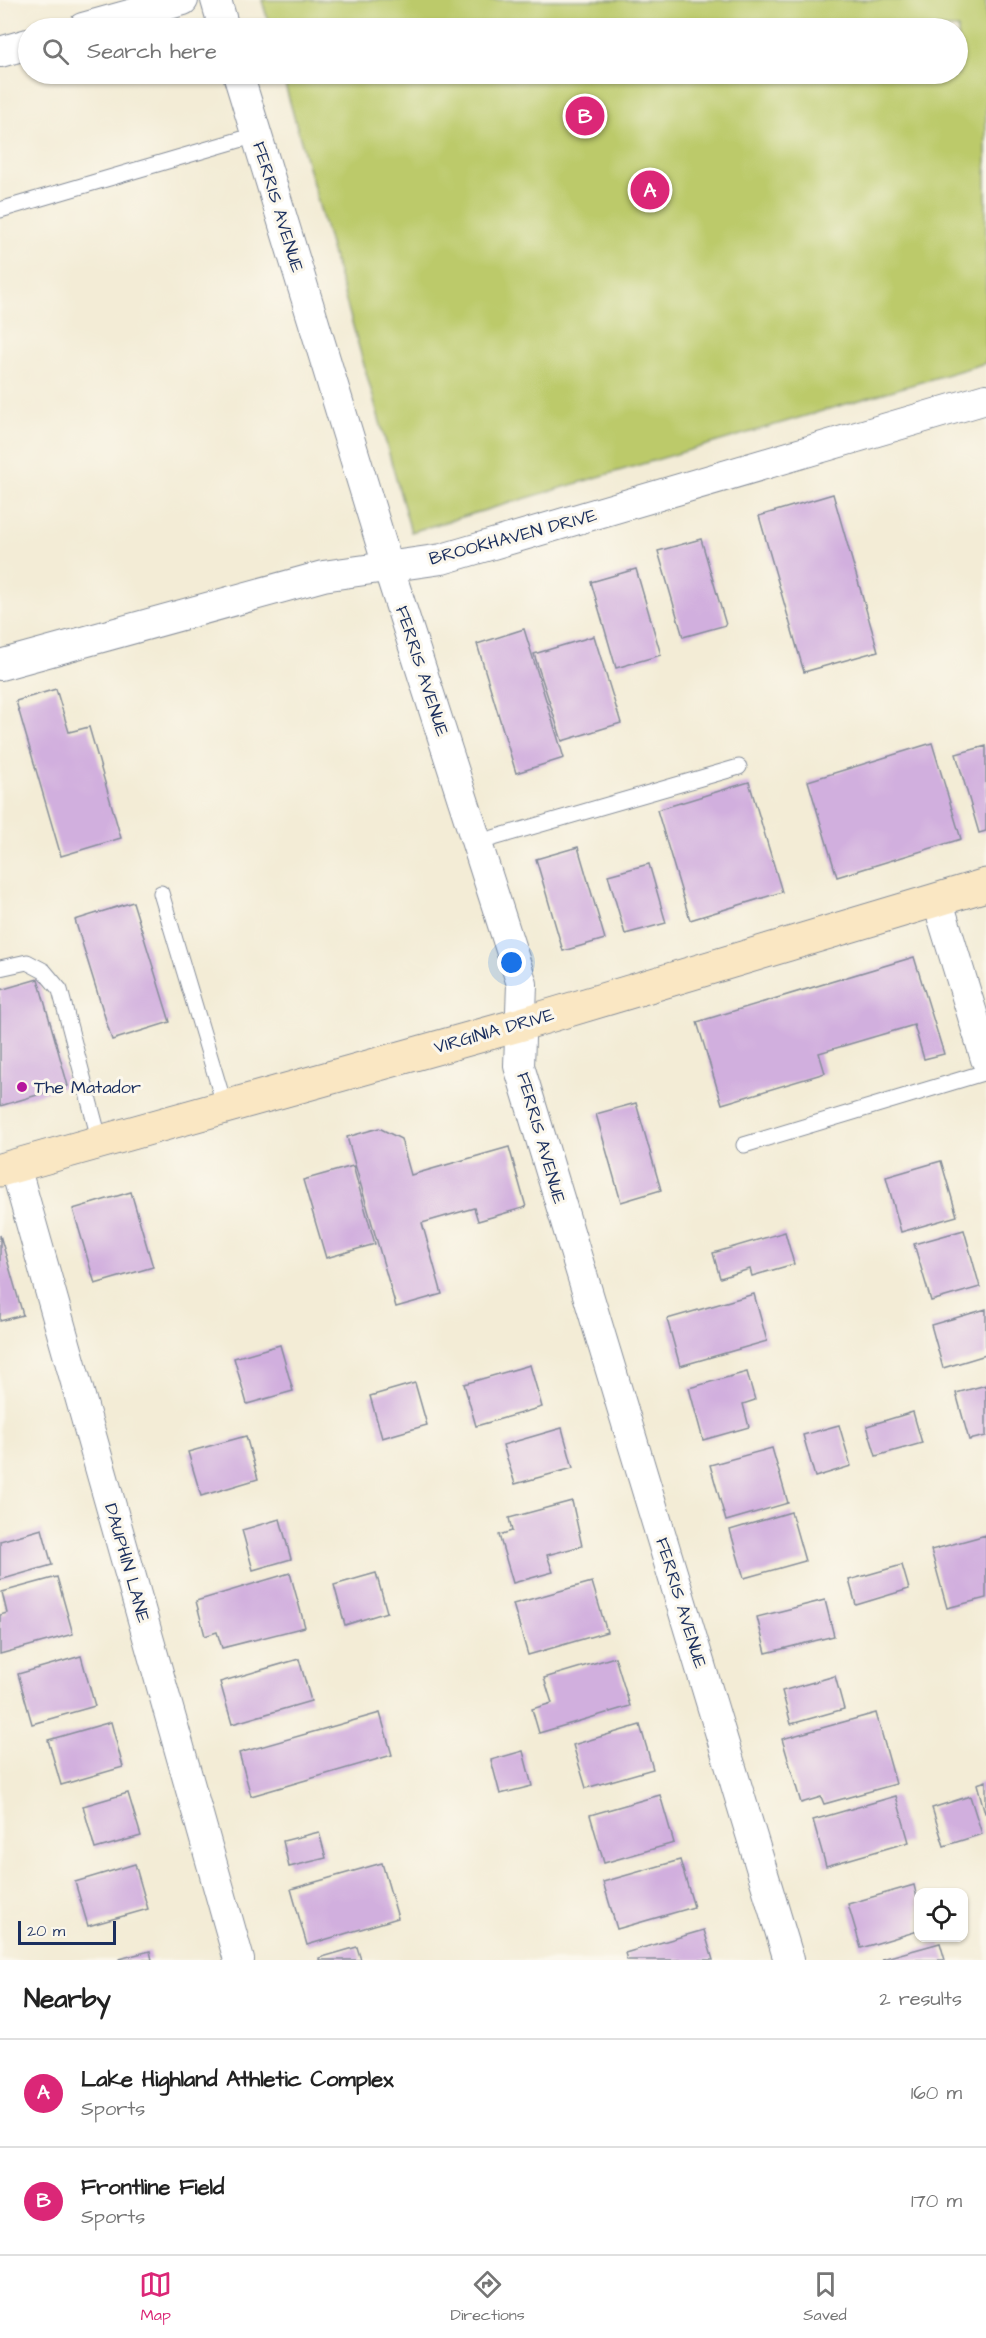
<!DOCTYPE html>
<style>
:root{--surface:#fff;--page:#f6f6f6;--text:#222;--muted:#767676;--line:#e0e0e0;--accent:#db2777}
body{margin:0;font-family:"Architects Daughter",sans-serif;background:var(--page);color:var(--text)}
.controls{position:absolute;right:18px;bottom:18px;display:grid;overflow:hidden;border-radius:12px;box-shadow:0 2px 4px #0004}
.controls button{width:54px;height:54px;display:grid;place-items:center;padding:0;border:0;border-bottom:2px solid var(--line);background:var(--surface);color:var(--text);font:30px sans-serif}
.scale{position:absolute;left:18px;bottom:15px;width:98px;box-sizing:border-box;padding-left:6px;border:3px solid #1b2f5e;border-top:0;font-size:16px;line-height:21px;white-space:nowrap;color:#1b2f5e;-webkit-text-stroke:4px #fbf7ec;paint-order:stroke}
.you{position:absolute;left:512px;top:963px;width:21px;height:21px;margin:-15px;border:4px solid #fff;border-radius:50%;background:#1a73e8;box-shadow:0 0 0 9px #1a73e833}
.badge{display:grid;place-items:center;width:39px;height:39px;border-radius:50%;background:var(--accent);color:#fff;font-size:20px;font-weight:700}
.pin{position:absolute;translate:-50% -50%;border:3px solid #fff;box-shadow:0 2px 6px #0006}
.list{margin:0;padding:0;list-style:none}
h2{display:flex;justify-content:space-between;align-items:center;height:78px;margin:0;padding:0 24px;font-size:26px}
h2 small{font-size:20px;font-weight:400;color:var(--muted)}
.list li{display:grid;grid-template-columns:39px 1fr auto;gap:18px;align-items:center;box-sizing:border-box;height:108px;padding:0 24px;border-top:2px solid var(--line)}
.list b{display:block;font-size:22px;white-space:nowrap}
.list p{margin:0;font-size:20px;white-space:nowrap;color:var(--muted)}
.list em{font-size:20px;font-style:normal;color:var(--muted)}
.icon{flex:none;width:33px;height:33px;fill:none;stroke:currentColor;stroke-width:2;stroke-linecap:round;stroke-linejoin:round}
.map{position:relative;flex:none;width:986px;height:1960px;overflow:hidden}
.search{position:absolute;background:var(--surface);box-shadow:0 2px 4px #0004;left:18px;right:18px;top:18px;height:66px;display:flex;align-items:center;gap:15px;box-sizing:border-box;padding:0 21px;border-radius:33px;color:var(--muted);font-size:22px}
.sheet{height:294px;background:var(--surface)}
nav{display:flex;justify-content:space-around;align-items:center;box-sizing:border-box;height:84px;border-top:2px solid var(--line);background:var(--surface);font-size:16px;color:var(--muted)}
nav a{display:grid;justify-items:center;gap:3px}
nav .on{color:var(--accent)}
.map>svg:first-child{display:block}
.green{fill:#bcca6b;stroke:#6c7c64;stroke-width:1.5}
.building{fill:#d1afde}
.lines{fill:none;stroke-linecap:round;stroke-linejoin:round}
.lane-casing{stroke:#878e9a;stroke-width:17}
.street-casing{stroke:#878e9a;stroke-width:32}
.secondary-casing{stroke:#878e9a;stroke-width:35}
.lane{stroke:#fff;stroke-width:15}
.street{stroke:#fff;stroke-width:30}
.secondary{stroke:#fae7c3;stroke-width:33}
.poi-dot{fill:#b5179e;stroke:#fbf7ec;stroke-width:2}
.labels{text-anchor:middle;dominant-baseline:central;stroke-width:6;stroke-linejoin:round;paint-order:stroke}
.street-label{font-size:18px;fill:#1b2f5e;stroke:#fbf7ec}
.poi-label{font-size:18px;fill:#1b2f5e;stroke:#fbf7ec;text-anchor:start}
</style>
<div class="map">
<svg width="986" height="1960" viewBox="0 0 986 1960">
<rect width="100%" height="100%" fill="#fbf7ec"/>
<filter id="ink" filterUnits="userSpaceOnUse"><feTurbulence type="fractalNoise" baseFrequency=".0167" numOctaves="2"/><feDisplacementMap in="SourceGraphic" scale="12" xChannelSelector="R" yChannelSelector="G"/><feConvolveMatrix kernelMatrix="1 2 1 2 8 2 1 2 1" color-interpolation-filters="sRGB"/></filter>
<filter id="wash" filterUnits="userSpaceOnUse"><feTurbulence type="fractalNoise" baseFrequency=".008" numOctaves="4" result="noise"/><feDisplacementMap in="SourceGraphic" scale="24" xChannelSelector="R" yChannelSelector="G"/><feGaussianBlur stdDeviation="1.35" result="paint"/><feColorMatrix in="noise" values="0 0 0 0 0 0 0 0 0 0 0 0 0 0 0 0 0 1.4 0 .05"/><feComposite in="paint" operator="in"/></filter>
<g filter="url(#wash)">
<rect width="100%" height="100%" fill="#f3ecd6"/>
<path class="green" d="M262,0H986V363L411,532L282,74H958V28H270Z"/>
<g id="blocks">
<path class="building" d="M833,494L878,651L804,672L759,516Z
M701,539L726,625L683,637L658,551Z
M636,569L661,655L616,668L591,582Z
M524,629L564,758L516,773L477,644Z
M594,636L621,723L562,741L534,654Z
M56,689L69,732L89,727L121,838L61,856L16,701Z
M932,743L961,839L837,877L808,781Z
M986,746V831L979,833L956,754Z
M749,782L782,892L690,920L657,810Z
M578,847L605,939L563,951L536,859Z
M649,864L666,923L625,934L608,875Z
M133,902L170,1022L112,1040L75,920Z
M914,957L944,1054L924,1059L914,1025L819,1053L825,1073L722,1104L697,1022Z
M38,979L68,1086L0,1106V990Z
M636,1103L661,1190L621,1202L596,1114Z
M379,1128L401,1139L411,1175L509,1147L526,1207L478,1221L474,1208L422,1223L442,1294L396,1307L347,1137Z
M941,1161L957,1216L901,1232L886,1177Z
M353,1166L375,1244L326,1258L303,1180Z
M131,1192L153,1267L95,1284L73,1209Z
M964,1230L980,1287L931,1301L914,1244Z
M785,1232L794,1264L752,1276L750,1269L720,1278L713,1253Z
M0,1235L23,1315L0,1321Z
M754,1294L767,1341L680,1366L667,1319Z
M986,1309V1355L943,1368L931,1325Z
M280,1345L293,1391L247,1404L234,1358Z
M530,1365L542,1407L476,1426L464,1384Z
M747,1372L755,1400L743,1404L749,1427L703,1440L689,1388Z
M415,1383L427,1425L382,1438L370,1396Z
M986,1385V1436L969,1440L956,1393Z
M913,1412L922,1443L876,1456L867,1426Z
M839,1425L851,1466L815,1477L803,1435Z
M562,1428L573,1468L515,1484L503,1445Z
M246,1436L258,1479L201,1496L188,1452Z
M772,1448L788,1503L726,1521L710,1465Z
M572,1501L582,1546L547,1555L553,1572L513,1583L499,1535L512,1531L509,1518Z
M791,1512L805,1561L744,1578L730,1530Z
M280,1519L291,1559L253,1570L242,1530Z
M42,1529L52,1565L0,1580V1541Z
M986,1535V1598L947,1608L931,1550Z
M902,1565L909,1589L856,1605L849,1580Z
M290,1573L305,1627L222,1648L217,1632L205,1636L196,1601Z
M376,1573L387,1612L345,1625L334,1585Z
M57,1577L73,1634L0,1654V1615L7,1613L2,1592Z
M592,1582L607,1632L528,1655L513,1604Z
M825,1600L834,1636L766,1653L757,1617Z
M81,1656L95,1706L32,1724L18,1674Z
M615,1657L630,1706L539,1733L532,1709L552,1703L544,1678Z
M299,1659L311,1701L232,1724L220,1682Z
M835,1676L844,1709L791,1724L782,1691Z
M380,1713L392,1755L251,1796L239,1753Z
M876,1713L896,1784L824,1804L821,1797L801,1803L782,1739Z
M111,1722L123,1767L61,1785L48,1740Z
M640,1725L653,1769L586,1788L573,1745Z
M523,1751L532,1786L500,1794L491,1760Z
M986,1781V1813H985L977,1784Z
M128,1793L141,1836L95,1849L83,1806Z
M660,1795L674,1843L604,1863L590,1815Z
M896,1796L909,1842L826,1866L813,1820Z
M970,1796L982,1834L944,1846L932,1808Z
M319,1832L326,1858L289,1867L283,1841Z
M680,1860L694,1907L617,1929L603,1882Z
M382,1863L398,1918L307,1945L291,1889Z
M135,1864L148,1909L88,1926L75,1882Z
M914,1885L918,1902V1931L861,1948L848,1904Z
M704,1930L713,1960H627L625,1953Z
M940,1943L945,1960H882V1959Z
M357,1947L361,1960H319V1958Z
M150,1951L152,1960H119V1959Z"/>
</g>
</g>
<g filter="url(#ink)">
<use href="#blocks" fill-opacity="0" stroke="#878e9a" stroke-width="1.5"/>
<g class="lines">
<g class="lane-casing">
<path id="lane" d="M0,210L256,135
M476,843L739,767
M161,893L225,1107
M0,968L27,962L44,971L60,990L100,1142
M744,1145L986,1072"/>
</g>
<g class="street-casing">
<path id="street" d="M216,0L224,28
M83,28L183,0
M0,52L28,44
M238,74L388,566L522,984L519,1066L789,1960
M0,665L323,576L442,559L986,399
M937,899L986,1059
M15,1166L239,1960"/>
</g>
<g class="secondary-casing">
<path id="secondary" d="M0,1170L522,1024L986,885"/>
</g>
<use href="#lane" class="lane"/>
<use href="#street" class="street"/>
<use href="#secondary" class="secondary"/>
</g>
</g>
<circle class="poi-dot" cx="22" cy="1087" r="6"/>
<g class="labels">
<g class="street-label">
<text transform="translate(278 207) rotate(73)">FERRIS AVENUE</text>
<text transform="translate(513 537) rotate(-15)">BROOKHAVEN DRIVE</text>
<text transform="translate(422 671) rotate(72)">FERRIS AVENUE</text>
<text transform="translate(494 1031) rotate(-16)">VIRGINIA DRIVE</text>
<text transform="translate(541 1138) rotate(74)">FERRIS AVENUE</text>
<text transform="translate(127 1563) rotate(74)">DAUPHIN LANE</text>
<text transform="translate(681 1603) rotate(73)">FERRIS AVENUE</text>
</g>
<g class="poi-label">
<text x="34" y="1087">The Matador</text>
</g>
</g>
</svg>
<div class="controls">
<button><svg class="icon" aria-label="locate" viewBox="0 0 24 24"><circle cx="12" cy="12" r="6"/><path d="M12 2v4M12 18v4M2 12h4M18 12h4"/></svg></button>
</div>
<div class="scale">20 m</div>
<div class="you"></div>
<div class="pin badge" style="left:650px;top:190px">A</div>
<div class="pin badge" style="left:585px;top:116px">B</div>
<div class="search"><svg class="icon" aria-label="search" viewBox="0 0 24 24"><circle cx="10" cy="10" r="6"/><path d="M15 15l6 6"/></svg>Search here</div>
</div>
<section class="sheet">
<h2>Nearby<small>2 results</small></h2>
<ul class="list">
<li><span class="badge">A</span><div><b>Lake Highland Athletic Complex</b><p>Sports</p></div><em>160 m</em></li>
<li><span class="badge">B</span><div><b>Frontline Field</b><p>Sports</p></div><em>170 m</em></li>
</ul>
</section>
<nav>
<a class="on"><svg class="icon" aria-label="map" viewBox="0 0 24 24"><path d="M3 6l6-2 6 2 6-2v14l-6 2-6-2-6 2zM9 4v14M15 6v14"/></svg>Map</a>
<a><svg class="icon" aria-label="directions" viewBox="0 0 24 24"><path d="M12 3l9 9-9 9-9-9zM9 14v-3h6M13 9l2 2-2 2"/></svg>Directions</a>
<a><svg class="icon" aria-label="saved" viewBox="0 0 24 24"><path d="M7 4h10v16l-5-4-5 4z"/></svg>Saved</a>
</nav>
